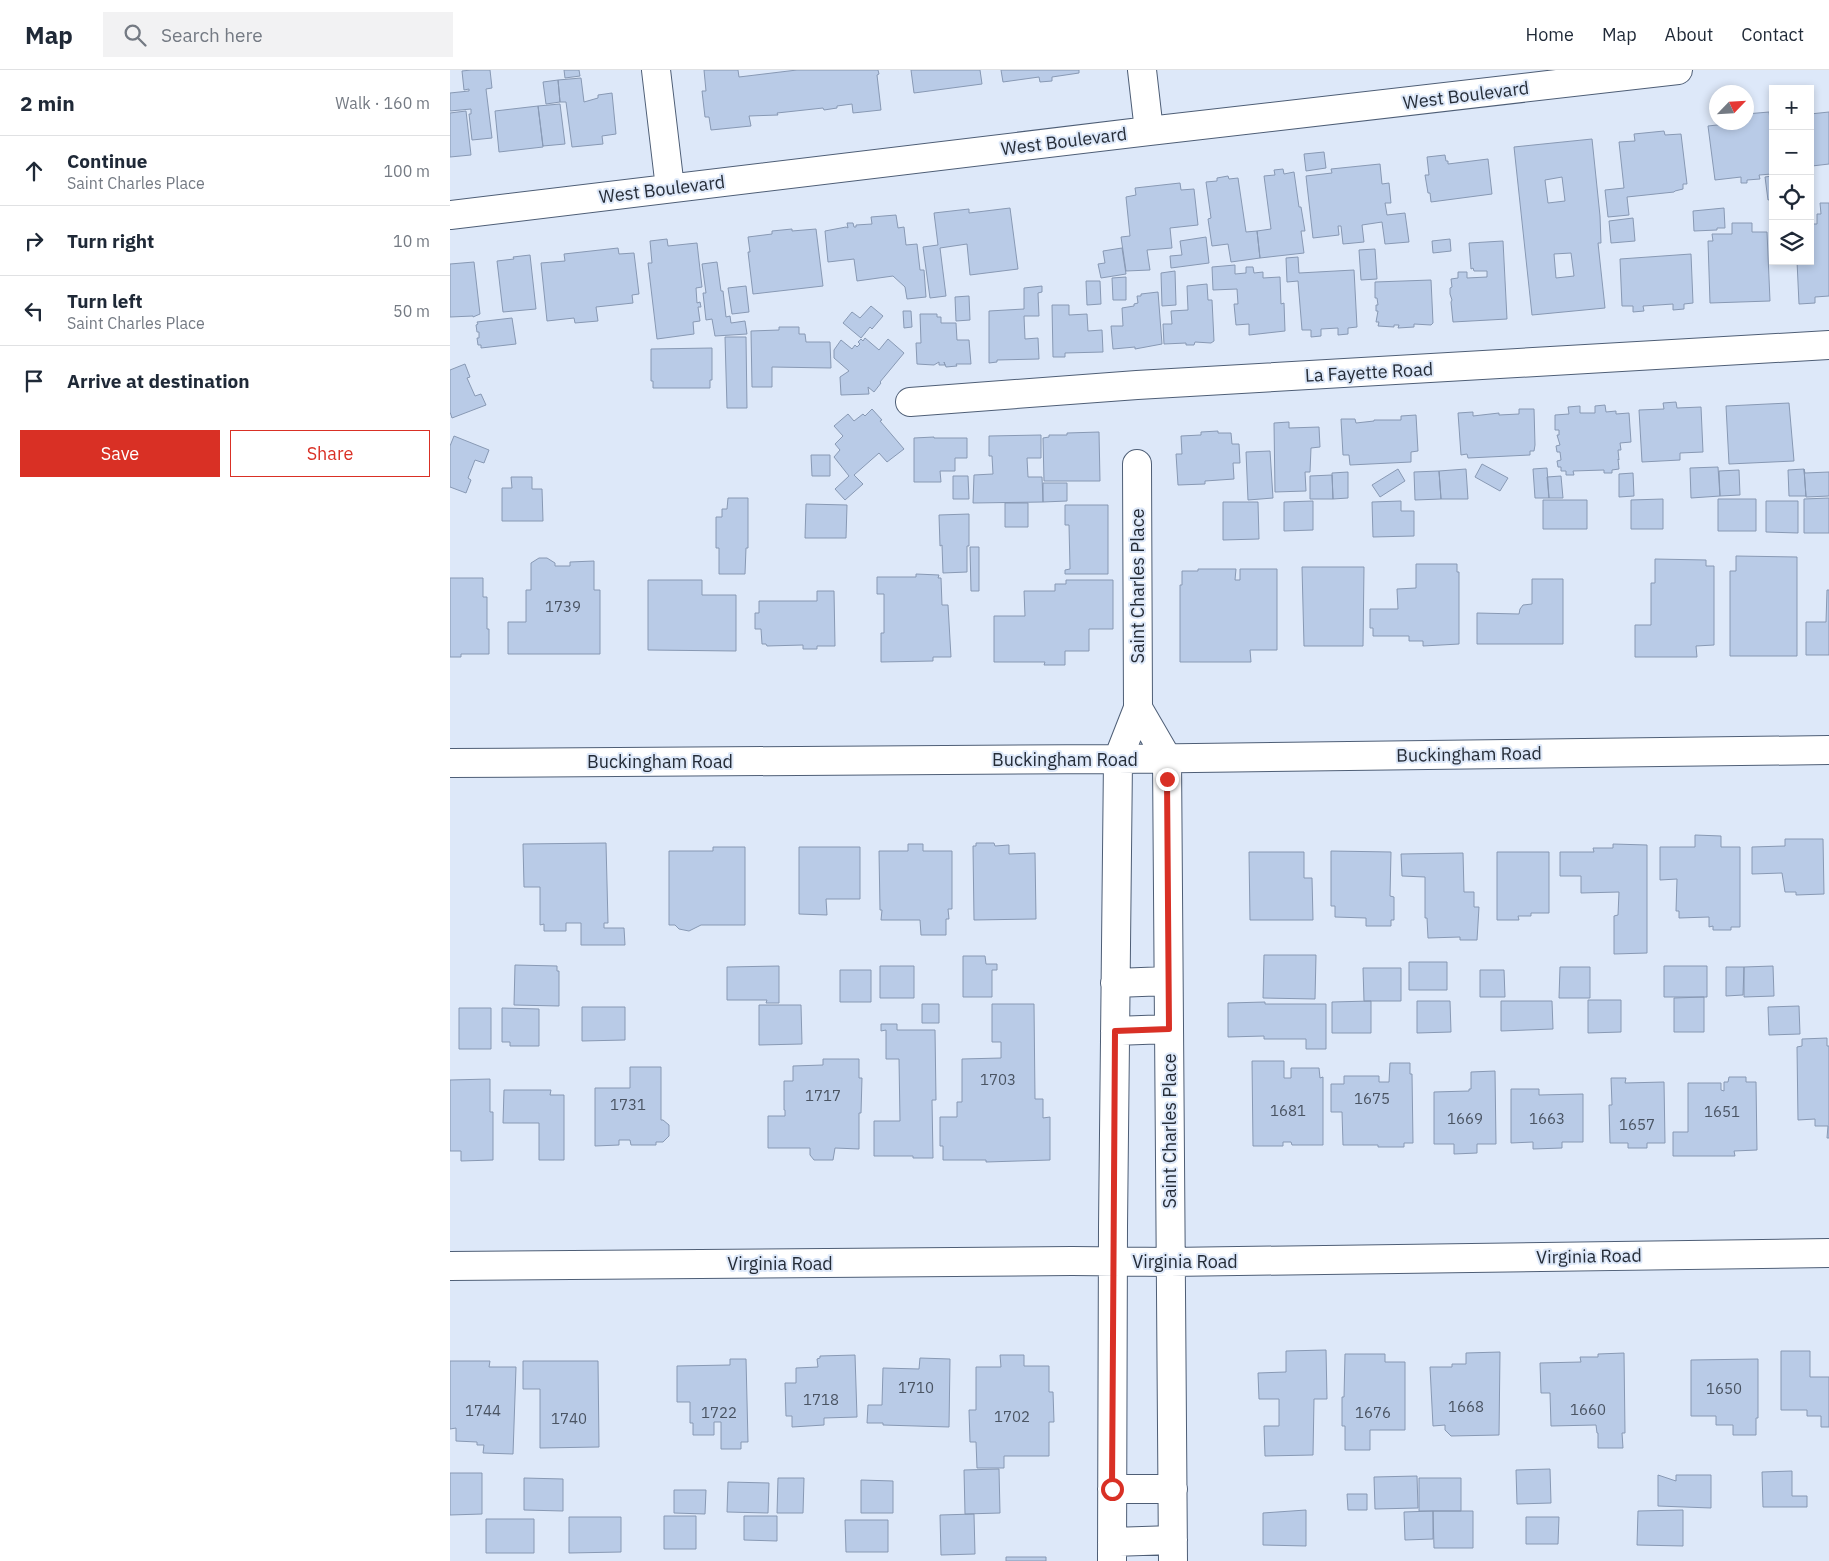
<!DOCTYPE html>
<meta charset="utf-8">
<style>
:root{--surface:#fff;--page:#f2f2f3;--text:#1f2937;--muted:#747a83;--line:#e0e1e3;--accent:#d93025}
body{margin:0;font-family:"IBM Plex Sans",sans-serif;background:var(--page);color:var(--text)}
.controls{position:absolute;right:15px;top:15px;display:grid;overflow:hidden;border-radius:0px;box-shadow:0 2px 8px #0003}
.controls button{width:45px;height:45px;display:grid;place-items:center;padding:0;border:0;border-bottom:1px solid var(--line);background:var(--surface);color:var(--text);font:25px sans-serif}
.compass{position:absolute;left:1259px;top:15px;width:45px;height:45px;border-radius:50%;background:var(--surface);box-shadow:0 2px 8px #0003;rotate:65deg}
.stop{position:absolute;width:15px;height:15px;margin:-11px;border:4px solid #d93025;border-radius:50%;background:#fff}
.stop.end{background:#d93025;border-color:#fff;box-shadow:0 1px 5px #0008}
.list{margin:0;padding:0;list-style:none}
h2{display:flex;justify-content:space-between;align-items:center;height:65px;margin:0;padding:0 20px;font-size:21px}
h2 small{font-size:16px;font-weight:400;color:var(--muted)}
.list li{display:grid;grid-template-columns:32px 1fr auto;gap:15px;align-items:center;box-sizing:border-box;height:70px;padding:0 20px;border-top:1px solid var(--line)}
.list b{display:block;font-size:19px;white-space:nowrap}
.list p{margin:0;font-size:16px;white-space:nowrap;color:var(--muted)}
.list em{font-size:16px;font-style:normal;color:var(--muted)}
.actions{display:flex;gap:10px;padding:15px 20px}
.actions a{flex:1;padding:11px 0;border:1px solid var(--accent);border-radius:0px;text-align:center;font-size:18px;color:var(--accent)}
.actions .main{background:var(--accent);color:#fff}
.icon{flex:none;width:28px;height:28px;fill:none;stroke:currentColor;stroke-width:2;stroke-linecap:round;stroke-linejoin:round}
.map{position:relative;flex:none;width:1379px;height:1491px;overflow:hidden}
header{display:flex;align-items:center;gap:30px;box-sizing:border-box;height:70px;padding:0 25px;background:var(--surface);border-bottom:1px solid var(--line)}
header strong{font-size:24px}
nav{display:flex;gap:28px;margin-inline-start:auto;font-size:18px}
.search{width:350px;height:45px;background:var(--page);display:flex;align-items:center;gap:12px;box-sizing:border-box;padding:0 18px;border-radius:0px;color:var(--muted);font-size:19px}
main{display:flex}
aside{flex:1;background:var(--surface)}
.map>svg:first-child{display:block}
.building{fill:#b9cbe7;stroke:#8899b4;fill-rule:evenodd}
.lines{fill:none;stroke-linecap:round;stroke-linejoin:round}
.minor-casing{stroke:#4e5e76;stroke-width:30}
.minor{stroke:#fff;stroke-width:28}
.route{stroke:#d93025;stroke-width:6}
.labels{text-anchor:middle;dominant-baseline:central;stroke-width:4;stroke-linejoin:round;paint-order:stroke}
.number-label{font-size:15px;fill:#4a5463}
.street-label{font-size:18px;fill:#252c37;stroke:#dde8f9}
</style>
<header>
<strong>Map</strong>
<div class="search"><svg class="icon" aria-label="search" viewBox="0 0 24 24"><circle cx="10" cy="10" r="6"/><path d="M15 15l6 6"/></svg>Search here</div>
<nav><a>Home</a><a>Map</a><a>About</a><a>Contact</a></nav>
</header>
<main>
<aside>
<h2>2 min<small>Walk · 160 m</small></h2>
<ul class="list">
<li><svg class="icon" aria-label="ahead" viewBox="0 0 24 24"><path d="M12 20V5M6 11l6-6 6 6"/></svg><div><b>Continue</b><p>Saint Charles Place</p></div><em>100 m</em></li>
<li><svg class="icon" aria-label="right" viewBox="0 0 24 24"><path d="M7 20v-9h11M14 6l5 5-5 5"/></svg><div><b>Turn right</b></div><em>10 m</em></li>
<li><svg class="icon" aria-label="left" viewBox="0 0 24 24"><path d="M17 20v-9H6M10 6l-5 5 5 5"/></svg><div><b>Turn left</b><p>Saint Charles Place</p></div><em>50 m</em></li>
<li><svg class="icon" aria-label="arrive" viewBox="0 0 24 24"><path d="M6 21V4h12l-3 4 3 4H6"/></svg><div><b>Arrive at destination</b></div></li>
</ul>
<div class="actions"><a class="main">Save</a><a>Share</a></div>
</aside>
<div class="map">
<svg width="1379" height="1491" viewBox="0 0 1379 1491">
<rect width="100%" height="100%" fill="#dde8f9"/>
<path class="building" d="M21,0H40L42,18L36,19L42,68L22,70L19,44H21V39L0,41V23L19,21V19L14,20L12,1Z
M114,0H129L130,6L115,8Z
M254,0H288L289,7L347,0H428L429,4L427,5L431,40L403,43L402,34L387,36V38L374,40L373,38L327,43L328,45L299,46L301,56L261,60L259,47H255L252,21H256Z
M461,0H530L532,14L464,23Z
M551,0H629V3L602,7V11L590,12L589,7L553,12Z
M131,8L134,32L148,28V25L162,23L166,64L152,66L153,74L122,77L116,32H110L108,10Z
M108,10L110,32L96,34L93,12Z
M110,34L115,74L93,76L88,36Z
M88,36L93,77L49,82L45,41Z
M16,41L21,85L0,87V43Z
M1319,42L1323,72V129L1318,130L1315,107L1322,106V104L1309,105L1310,109L1297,110V113H1291V107L1265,110L1258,56L1276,54V52H1296V44Z
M1379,42V94L1362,96L1360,78V44Z
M1214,61L1215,65L1231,64L1237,114H1233V119L1225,121L1224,122L1177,127L1179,145L1158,147L1155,120L1174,118L1169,72L1185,71L1184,64Z
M1142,69L1150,146L1151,173H1148L1155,238L1082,245L1064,77ZM1112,107L1115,131L1098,133L1095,110ZM1121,183L1124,206L1106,208L1104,184Z
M874,82L876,98L856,101L854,84Z
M995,85L996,91H998V94L1038,89L1042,124L981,132L980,123H978L975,105H979L977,87Z
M930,94L932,114L939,113L941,133H935L937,145L955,143L959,172L935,174L932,152L912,155L914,172L893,174L891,156H888L889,165L863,168L856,106L882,103L881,99Z
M833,99L834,104L844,102L849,137H851L855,161H851L854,183L810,188L807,161L821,159L814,106L825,105L824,100Z
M778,106L779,109L788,108L796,162L807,161L810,188L781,192L778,174L762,176L758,149L761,148L756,112L767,111V108Z
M730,113L731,120L744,119L748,155L720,158L722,178L697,180L700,200L676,201L671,167L680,166L676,127L686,125L685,118Z
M1370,133H1379V226L1365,227V233L1349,234L1347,191H1360V154H1367V144H1371Z
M560,138L568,199L520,205L517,174L490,178L496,226L480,228L473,177L488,175L484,143L519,139V143Z
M1274,138L1275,158H1267V160L1244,161L1243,141Z
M446,145L448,158L454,157L456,175L467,174L470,200H474L476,227L457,229L455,217L443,206L407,211L404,189L378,192L375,161L396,157L398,158L397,153H403L404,157H406V155L422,154L421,147Z
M1183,148L1185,171L1161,173L1159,151Z
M1282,153H1302V162H1317L1320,231L1260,233L1258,171H1263L1262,164H1282Z
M342,159V161L366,159L373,216L303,224L298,182H300L298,167L322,164V161Z
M756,167L759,193L721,198L720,186L732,185L730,171Z
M217,169L218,176L247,173L252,217L246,218L247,233L250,232L251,237H248L250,251L243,252L244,264L207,269L198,193H202L200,171Z
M1000,169L1001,181L983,183L982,171Z
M1053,171L1057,249L1003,252L1001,232L1002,230L1000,224V218L1002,217L1001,209L1008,208V202H1017V208L1037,207V201H1024L1023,198L1021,199L1019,173Z
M168,178L169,184L184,183L189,224L182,225L183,233L146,237L148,251L125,253L124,248L97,251L91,193L115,191L114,184Z
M672,178L676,204L651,208L648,194L655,193L653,181Z
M925,179L927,209L911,210L909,180Z
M1241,184L1243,233L1234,234V239L1223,240V234L1193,236L1194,241L1183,242V236H1172L1170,189Z
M80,185L86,239L53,242L47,191L64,189L63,187Z
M848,187L849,203L904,200L907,257L898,258V264L888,265V258L871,259V266L861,267V260H852L848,211L837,212L836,188Z
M24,192L30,244L23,247V246L0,247V194Z
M267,192L271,221H273L276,247L280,246L281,253L295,251L297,264L265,266L262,249L256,250L253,223H256L252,194Z
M785,195V204L796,203V197H803L804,203L813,202V208L830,207L831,234L834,233L835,261L799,265V254L786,255L784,234H788L787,219L763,220L762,197Z
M725,201L726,235L712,236L711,203Z
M676,207V230H663L662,208Z
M981,210L983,253L981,255L964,254V257L948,258L949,255H944V257L928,256L929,252H926L928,241H926V235H928L927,228H925V212Z
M636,211H650L651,234L637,235Z
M757,214L758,230H762L764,271L761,273L745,272L744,275H736V273L714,274L713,254H722L721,241L738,240L737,216Z
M296,216L299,242L282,244L278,218Z
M592,216V222L588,223L589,246H574L575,269L588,268L589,289L547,290V292L539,293V241L574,239V218Z
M708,222L712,274L685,279V277L663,279L661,256H673L672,238L684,236V234L688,233L687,226H691V224Z
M519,226L520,250L506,251L505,227Z
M602,235H619V245L637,244L638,261L652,260L653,282L615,283V287H603Z
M421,236L433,246L422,259L420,257L411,268L393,253L402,242L410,248Z
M453,241H461L462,257L454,258Z
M470,244H487V247H491V253H506L507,270H519L521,294H506L507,296L496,297L494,292L495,295H489V292L484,295L467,294L466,273H471Z
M62,248L66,274L31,278V275H28L27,268H29V262H27L26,255L28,254L27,252Z
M329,257H349V264H355L356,272H380L381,298L322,297V317H302L301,261L329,260Z
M275,267H296L297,338H277Z
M415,268L429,280L438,269L454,283L430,312L431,313L424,322L418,317L419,324L391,325L390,307L399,301L384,288V280L391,270L402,279L405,275L407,277L410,274L408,272L411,269L413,271Z
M262,278V310H260V318H203V311H201V279Z
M15,294L20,307L17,308L25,326L31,324L36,335L2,348L0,342V300Z
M1226,332L1227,338L1251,337L1253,382L1230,383V390L1192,392L1189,340L1214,339L1213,333Z
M1339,333L1344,391L1279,394L1276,336Z
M1155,335L1156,342L1166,341V344L1179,343L1181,372L1170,373L1171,380H1168L1169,390L1168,389L1169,399L1162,400V403H1154V400L1123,401L1124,405H1116V401H1111V397H1108L1107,391L1111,390L1110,382H1107L1106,376L1110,375L1107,365H1109V360H1105V345L1119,344L1118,337L1130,336V343H1145V336Z
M422,339L432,350L430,351L454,379L437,392L429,383L404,405L413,414L395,430L385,419L399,406L384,387L390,380L385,374L393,366L384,356L398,344L404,351L413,344L415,346Z
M1069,339H1084L1085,375L1084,381H1080V385L1018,388L1017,384L1011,385L1008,343L1023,342V346L1049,343V345L1069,344Z
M966,345L968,381L961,382V392L900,395L899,385H893L891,349H905L906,353L924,351V350H951V346Z
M839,352V358L869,357L870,377L861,378L860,402H855L856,421L825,422L824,353Z
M768,361V363H781L782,374H789L790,393H783L784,409L755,411V414L728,415L726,384H732L731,366L751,365V362Z
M649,362L650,411H594L593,368L599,367V365H617V363Z
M591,365V388H577L578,407H592L593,432L523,433L524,405L543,404L542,386H539V366Z
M4,366L39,380L34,393L25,390L18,408L21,410L16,423L0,417V376Z
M484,367V368H517V388H505V401H490L491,412H464V368Z
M820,381L823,428L798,430L796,382Z
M361,385H380V406H362Z
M1032,394L1058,408L1050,421L1025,407Z
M1268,397L1270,426L1241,428L1240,398Z
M1097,398L1099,428H1085L1083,399Z
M948,399L955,411L930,427L922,415Z
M1016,399L1018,429H991L989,401Z
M1354,399L1356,426H1339L1338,400Z
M1354,399L1355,403L1379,402V426L1356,427Z
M1289,400L1290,425L1270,426L1269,401Z
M989,401L991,429L965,430L964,402Z
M898,402V428L883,429L882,403Z
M1183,403L1184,426L1169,427V404Z
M882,405L883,429H860V406Z
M503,406H518L519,429H503Z
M1111,406L1113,428H1099L1097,407Z
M61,407H82V419H92L93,451H52V418H62Z
M593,413H617V431L593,432Z
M278,428H298V478H296L295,504H269V478H266V447H272V439H277Z
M1379,428V463H1354V429Z
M1213,429V459H1181V430Z
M1268,429H1306V461H1268Z
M1093,430H1137V459H1093Z
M863,431V460L834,461V432Z
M951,431V441H964V466L923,467L922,432Z
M1316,431H1348V463L1316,462Z
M773,432H808L809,469L773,470Z
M555,433H578V457H555Z
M356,434L397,435L396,468H355Z
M615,435H658V504H615V500L620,499L619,455H615Z
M519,444V476H517V502L493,503L492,475L490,476L489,445Z
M520,477H529V521H521Z
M1286,486L1347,487V586H1280V501H1286Z
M89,488H97L105,493V496H120V492L144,491V520H150V584H58V552H76V520H81V493Z
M1205,489L1256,490V496H1264V575L1246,576L1247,587H1185V555H1201V513H1205Z
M966,494H1007V502H1009V574L973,576V571H959V566H923V558H920V539H948L947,519L966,518Z
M852,497H914L913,576H854Z
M748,499H786L785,510H790V499H827V580H800L801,592H730V515H732V501H748Z
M466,504L489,505L488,508H491L492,535H498L501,587H483V591L431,592V563H434V524H427V507H466Z
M0,508H33V527H37V559H39V584H11V587H0Z
M1082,509H1113V574H1027V543L1069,544L1070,539L1073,535L1082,534Z
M198,510H252V525H286V581L198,580Z
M616,510H663V559H639V581H615V595H594L595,592H544V546H575L574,521H605V514H616Z
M1377,520H1379V585H1356V552H1376Z
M367,521H384L385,576H367V579H353V575L317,576L316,574H312L311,559H305V543H309V531H367Z
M1245,765L1271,766V777H1290V857H1281V860H1263V856L1259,857V847L1229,848V841H1226L1227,809L1210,810V777H1245Z
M1335,769H1373L1374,824L1346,825V822H1335L1332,803L1302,804V777L1335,776Z
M156,773L158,853H154V858H174L175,875H131V853H116V861H94V854L90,855V817H74L73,774Z
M526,773H544L545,776L559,775V784L585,783L586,849L524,850L523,776H526Z
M458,774H473V781H502V839H498L499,849H496V865H471L470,850H431L432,840H430L429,781H458Z
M1163,774L1197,775V883L1164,884V846L1168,845L1169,822L1131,823V806H1110V782H1144L1143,778H1163Z
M263,777H295V855H251L239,861L229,859L225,855H219V781H263Z
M349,777H410V829H376L377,845L349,844Z
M881,781L941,782L940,826L944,827V850H941V856H916V848L885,847V836H881Z
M799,782H854V808H862L863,850H800Z
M1047,782H1099V843H1081V846H1068L1069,850H1047Z
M1013,783L1014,822H1024V837H1029L1027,870H1010V867L978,868L977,848H975V807L952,806L951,784Z
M814,885H866L865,929L813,928Z
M513,886H535L536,894H547V900H542V927H513Z
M959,892H997V920H959Z
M65,895L107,896V901H109V936L64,935Z
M329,896V933H316L317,930H277V897Z
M430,896H464V928H430Z
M1214,896H1257V927H1214Z
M1323,896L1324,926L1294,927V897Z
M1110,897H1140V928H1109Z
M1276,897H1294L1293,925L1276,926Z
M913,898H951V931H914Z
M390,900H421V932H390Z
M1030,900H1054L1055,927H1030Z
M1254,927V962H1224V928Z
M1138,930H1171V962L1138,963Z
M921,931V963H882V932Z
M967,931H1000L1001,962L967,963Z
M1051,931H1102L1103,959L1051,961Z
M815,932V934H876V979H856V969H814V966L778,967V933Z
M472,934H489V953H472Z
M542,934H584L585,1029H593V1048L600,1047V1090L536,1092V1090H493V1076H490V1047H507V1032H512V989L551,988V972H542Z
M309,935H351L352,974L309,975Z
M1349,936L1350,964L1319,965L1318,937Z
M132,937H175V970L132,971Z
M9,938H41V979H9Z
M52,938L89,939V976H60V972H52Z
M431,954H447V960H485L486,1030H482L483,1088H463V1086H424V1051H450L449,989H436V960L431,961Z
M1377,968V976H1379V1068H1377L1378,1056H1365V1049L1348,1050L1347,977L1352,976V969Z
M373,989H409V1008H412L411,1043H409V1079L385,1078L383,1090H364L360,1085V1078H318V1046H335V1040H334V1011H343V996L373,995Z
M802,991H834V1008H841V998H869L870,1008L873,1007V1075H842L841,1072H833V1076H803Z
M940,993H960V1004H962L963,1073H954V1077H928V1075H893L892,1042H881V1014H894V1006H929V1012H939Z
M180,997H211V1050H213L219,1055V1066L213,1072H206V1075H181L180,1070H169V1075L145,1076V1018H180Z
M1045,1001L1046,1074H1027V1083L1004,1084V1074H984V1022L1019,1021V1019H1021V1002Z
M1279,1007H1296V1012H1306L1307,1080L1284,1081L1285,1086H1223V1062H1238V1013H1271V1020L1274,1021V1012H1278Z
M1161,1008H1176L1175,1013L1214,1012L1215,1073H1197V1078H1178V1073H1160L1159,1035H1162Z
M40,1009V1042H43V1090L11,1091V1081H0V1010Z
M1061,1019H1089V1025L1133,1024V1072H1112V1078L1083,1079V1072L1061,1073Z
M54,1020H101L100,1025H114V1090H89V1053H53Z
M876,1280L877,1329H864L863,1385L815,1386L814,1356H829V1329H809L808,1303L836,1302V1281Z
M1331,1281H1360V1307H1379V1357H1371V1346H1357V1340H1331Z
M1050,1282L1049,1365L1001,1366L995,1360V1355L983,1356L980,1297H1002V1294H1016V1283Z
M1174,1283L1175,1363H1172L1173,1378H1148V1363H1147L1146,1355L1101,1356L1100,1323H1091L1090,1293L1131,1292L1130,1287H1148V1284Z
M895,1284H935V1292H955V1360H920V1380H895V1356H892V1327H894Z
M405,1285L407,1347L374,1348V1355L342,1357V1346H336L335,1313H346V1298L368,1297L367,1289L370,1288V1286Z
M550,1285H574V1296H599V1322H603L604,1352H599V1386H554V1398H527L526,1372H520L519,1340H526V1297H551Z
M470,1288L500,1289L499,1357L433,1355V1353H417L418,1335H432L433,1298L469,1299Z
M280,1289H296L298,1372H291V1379H271V1352H264V1365H243V1353H240V1332H227V1296L280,1295Z
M1308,1289V1348H1306V1365H1283V1355H1266V1346H1241V1290Z
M0,1291H40L39,1297H66L63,1384L33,1383L34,1375H27V1372L6,1371V1358L0,1359Z
M73,1291H148L149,1377L90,1378V1319H73Z
M549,1399L550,1443L515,1444L514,1400Z
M1100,1399L1101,1433L1067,1434L1066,1400Z
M1342,1401V1426H1357V1437H1313L1312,1402Z
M0,1403H32V1444L0,1445Z
M1208,1405L1226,1411V1405H1261V1438L1208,1436Z
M967,1406L968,1438L925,1439L924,1407Z
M74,1408L113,1409V1441L74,1440Z
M328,1408H354L353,1443H327Z
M969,1408H1011V1441H969Z
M411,1410L443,1411V1443H411Z
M278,1412L319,1413L318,1443L277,1442Z
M224,1420H256L255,1444L224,1443Z
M897,1424H917V1440H898Z
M856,1440V1476L813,1475V1443Z
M1233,1440V1476L1187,1475L1188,1441Z
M983,1441V1469L955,1470L954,1442Z
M983,1441H1023V1478H984Z
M524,1444L525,1484L491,1485L490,1445Z
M214,1446H246V1479H214Z
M294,1446H327V1471L294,1470Z
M119,1447H171V1482L119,1483Z
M1076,1447H1109L1108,1474H1076Z
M36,1449H84V1483H36Z
M395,1450H438V1482H396Z
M556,1487H596V1491H556Z"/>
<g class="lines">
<g class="minor-casing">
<path id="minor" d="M206,0L220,118
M692,0L699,61
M0,145L699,61L1228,0
M460,332L687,315L1379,275
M688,638L717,688L723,1491
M0,693L668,689L1379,680
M665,913L718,911
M665,961L719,959
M0,1196L622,1191L720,1192L1379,1183
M662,1419H723
M662,1472L723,1470
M662,1491L663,1157L668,689L688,638L687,394"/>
</g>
<use href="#minor" class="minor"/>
</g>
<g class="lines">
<path class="route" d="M662,1419L665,961L719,959L717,709"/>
</g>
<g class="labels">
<g class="number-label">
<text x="113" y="536">1739</text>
<text x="548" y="1009">1703</text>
<text x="373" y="1025">1717</text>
<text x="922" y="1028">1675</text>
<text x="178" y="1034">1731</text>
<text x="838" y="1040">1681</text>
<text x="1272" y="1041">1651</text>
<text x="1015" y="1048">1669</text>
<text x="1097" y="1048">1663</text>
<text x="1187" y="1054">1657</text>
<text x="466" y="1317">1710</text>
<text x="1274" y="1318">1650</text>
<text x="371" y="1329">1718</text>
<text x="1016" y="1336">1668</text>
<text x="1138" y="1339">1660</text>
<text x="33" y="1340">1744</text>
<text x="269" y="1342">1722</text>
<text x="923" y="1342">1676</text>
<text x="562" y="1346">1702</text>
<text x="119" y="1348">1740</text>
</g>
<g class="street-label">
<text transform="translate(1016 25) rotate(-7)">West Boulevard</text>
<text transform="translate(614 71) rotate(-7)">West Boulevard</text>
<text transform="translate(212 119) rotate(-7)">West Boulevard</text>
<text transform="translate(919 302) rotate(-3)">La Fayette Road</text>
<text transform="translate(687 516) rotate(-90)">Saint Charles Place</text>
<text transform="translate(1019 684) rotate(-1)">Buckingham Road</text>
<text x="615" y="689">Buckingham Road</text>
<text x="210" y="691">Buckingham Road</text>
<text transform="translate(719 1061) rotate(-90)">Saint Charles Place</text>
<text transform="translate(1139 1186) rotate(-1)">Virginia Road</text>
<text x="735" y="1191">Virginia Road</text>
<text x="330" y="1193">Virginia Road</text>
</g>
</g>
</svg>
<div class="controls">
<button>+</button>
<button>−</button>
<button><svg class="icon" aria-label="locate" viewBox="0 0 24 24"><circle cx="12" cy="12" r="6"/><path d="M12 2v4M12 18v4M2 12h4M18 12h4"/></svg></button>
<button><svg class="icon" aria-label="layers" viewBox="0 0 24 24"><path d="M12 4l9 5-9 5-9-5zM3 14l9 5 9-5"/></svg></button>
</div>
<svg class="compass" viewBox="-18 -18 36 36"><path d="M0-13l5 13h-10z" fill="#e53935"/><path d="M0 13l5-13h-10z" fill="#747a83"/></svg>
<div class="stop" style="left:662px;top:1419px"></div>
<div class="stop end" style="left:717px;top:709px"></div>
</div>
</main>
